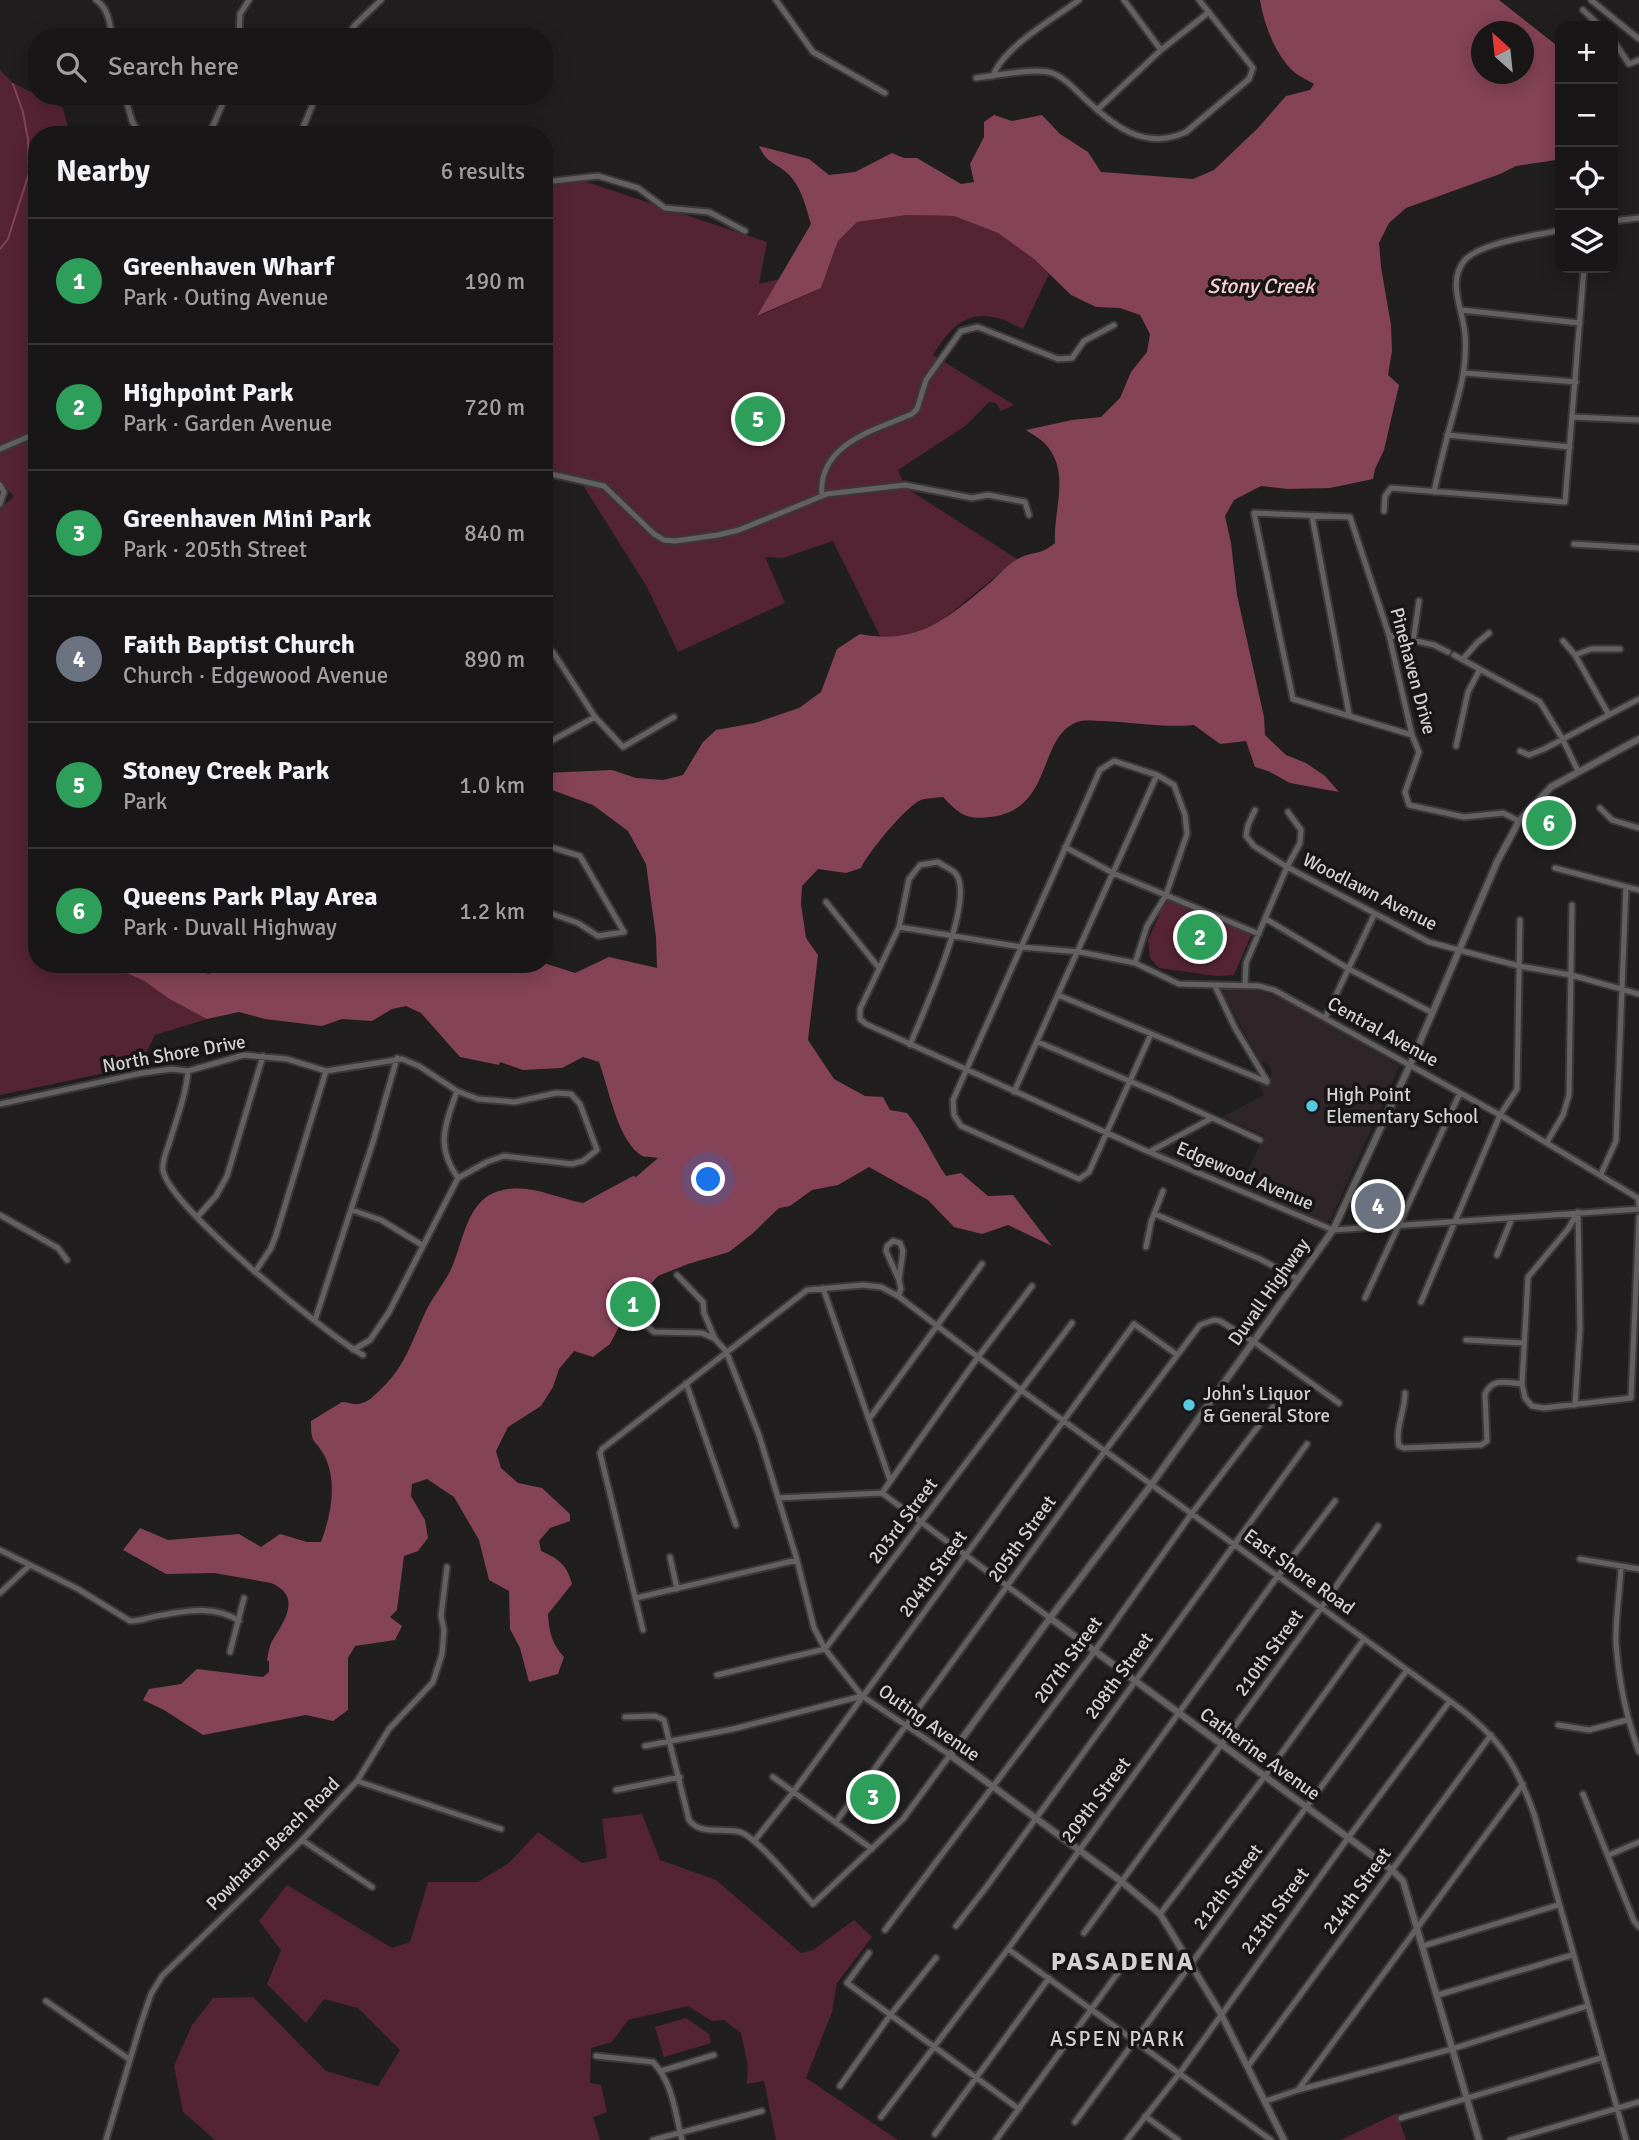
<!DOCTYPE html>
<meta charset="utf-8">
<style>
:root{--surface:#191617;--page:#221f20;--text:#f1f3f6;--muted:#9f9fa1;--line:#373536;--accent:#55cadf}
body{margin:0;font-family:Signika,sans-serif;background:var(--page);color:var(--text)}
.controls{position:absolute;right:21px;top:21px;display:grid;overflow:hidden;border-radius:14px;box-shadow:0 4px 18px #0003}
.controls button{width:63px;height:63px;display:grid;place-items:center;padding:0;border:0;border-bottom:2px solid var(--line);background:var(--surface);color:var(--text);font:35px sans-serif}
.compass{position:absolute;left:1471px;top:21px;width:63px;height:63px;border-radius:50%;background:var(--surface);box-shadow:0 4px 18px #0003;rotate:333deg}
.you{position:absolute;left:709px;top:1180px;width:24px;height:24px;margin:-18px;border:5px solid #fff;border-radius:50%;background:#1a73e8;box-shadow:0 0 0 10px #1a73e833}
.badge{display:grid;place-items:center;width:46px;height:46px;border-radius:50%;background:var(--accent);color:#fff;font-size:23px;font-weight:700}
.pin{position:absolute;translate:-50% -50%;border:4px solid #fff;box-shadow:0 2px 7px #0006}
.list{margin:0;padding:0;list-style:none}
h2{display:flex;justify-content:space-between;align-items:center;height:91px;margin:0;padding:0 28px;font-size:30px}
h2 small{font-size:23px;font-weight:400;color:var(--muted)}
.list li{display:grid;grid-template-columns:46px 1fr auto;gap:21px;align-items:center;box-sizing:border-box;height:126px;padding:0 28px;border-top:2px solid var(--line)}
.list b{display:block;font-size:26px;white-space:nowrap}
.list p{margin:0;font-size:23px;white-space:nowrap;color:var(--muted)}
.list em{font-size:23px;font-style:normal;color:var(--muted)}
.icon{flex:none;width:38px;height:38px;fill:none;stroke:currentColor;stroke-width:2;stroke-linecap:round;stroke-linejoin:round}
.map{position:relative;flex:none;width:1639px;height:2140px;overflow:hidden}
.search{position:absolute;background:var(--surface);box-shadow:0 4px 18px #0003;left:28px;top:28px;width:525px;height:77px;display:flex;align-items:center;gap:18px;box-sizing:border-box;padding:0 24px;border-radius:28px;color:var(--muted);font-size:26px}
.panel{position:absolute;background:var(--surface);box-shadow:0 4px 18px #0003;left:28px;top:126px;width:525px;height:847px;border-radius:28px}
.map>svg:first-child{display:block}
.built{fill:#2f2528}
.green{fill:#552434}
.water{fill:#854357;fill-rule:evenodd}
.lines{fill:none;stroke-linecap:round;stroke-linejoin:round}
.stream{stroke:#854357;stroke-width:2}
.minor-casing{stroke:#3b3839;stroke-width:9}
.tertiary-casing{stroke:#3b3839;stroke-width:10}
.minor{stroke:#646061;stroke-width:5}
.tertiary{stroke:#646061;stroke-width:6}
.poi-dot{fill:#55cadf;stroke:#181516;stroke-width:2.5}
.labels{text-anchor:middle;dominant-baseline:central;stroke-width:7;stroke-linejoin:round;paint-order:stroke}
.street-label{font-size:19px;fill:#d2d0d1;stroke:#181516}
.poi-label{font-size:19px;fill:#d2d0d1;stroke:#181516;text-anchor:start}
.water-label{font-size:21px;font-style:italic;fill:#fad0da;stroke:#181516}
.neighbourhood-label{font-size:21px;letter-spacing:2px;fill:#d2d0d1;stroke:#181516}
.district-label{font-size:26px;font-weight:bold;letter-spacing:2px;fill:#d2d0d1;stroke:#181516}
</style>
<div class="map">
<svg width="1639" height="2140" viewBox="0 0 1639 2140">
<rect width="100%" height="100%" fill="#211e1f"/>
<path class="built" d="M1228,988L1253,989L1282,998L1397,1064L1399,1067L1330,1221L1326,1222L1312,1218L1241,1186L1264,1135L1222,1117L1264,1095L1258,1083L1267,1082L1272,1074L1269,1065L1260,1061L1224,995V991Z"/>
<path class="green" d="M0,70L13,83L63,108L70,135H37V964H107L144,981L171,1000L207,1019L155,1035L139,1066L0,1095V509L14,496L0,482Z
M569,176L767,242L759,284L781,279L759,316L821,288L838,241L857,222L907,215L954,216L998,233L1034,259L1049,274L1023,329C980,306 959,313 933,355L1014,405L1001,411L996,403L989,402L965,426L898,470L903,482L900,484L1017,559L941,621L908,636L881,638L833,541L783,558L765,557L785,603L678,652L647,587L581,482L554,470H544V187Z
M1549,801L1570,825L1567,842L1525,829L1537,811Z
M1168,896L1252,933L1234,975L1216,976L1159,968L1150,958L1148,940Z
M614,1282L632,1296L635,1301L643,1294L654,1307L641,1330L629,1315L624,1317L607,1292Z
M876,1774L894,1788L870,1820L852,1807Z
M642,1814L660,1860L716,1880L801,1953L813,1950L854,1920L872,1937L837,1983L832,2012L806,2078L898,2140H776L764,2081L747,2084L748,2066L741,2033L724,2020L712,2021L688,2006L628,2020L612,2042L591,2048L590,2083L601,2085L607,2112L593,2117L600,2140H215L183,2112L174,2066L192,2025L213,1998L253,1997L326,2071L378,2086L400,2050L358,2008L324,1999L306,2023L267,1984L281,1950L259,1921L287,1885L392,1948L410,1942L428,1882H478L509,1863L538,1832L582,1863L607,1858L602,1819Z
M686,2018L709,2034L711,2043L664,2057L655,2027Z
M1397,2113L1406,2140H1341Z"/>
<path class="water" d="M1260,0H1499L1560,48V157L1556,160L1516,166L1500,174L1406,208L1389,223L1379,243L1381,267L1391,325L1392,351L1388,375L1399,385L1384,450L1375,469L1373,479L1330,488L1288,489L1261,486L1234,500L1225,516L1231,543L1237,595L1264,717L1265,735L1286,755L1306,763L1325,776L1339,792L1290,783L1268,771L1255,767L1246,741L1220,744L1194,725C1164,728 1133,722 1102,721C1096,721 1087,720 1081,721C1036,732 1056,810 990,817C966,820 959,814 943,797C936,798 927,798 921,800C906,806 867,854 861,868L846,873L818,869L802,886L801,904L806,938L818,955L808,1040L834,1079L865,1096L883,1097L890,1110L907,1113C924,1134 932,1155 946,1176L961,1173L988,1196L1013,1195L1052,1246L1008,1225L982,1234L954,1227L928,1200L869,1167L838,1185L812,1190L790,1206L779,1208L752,1234L729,1252L688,1264L658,1276L635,1301L632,1296L614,1283L607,1292L624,1317L610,1344L593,1357L574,1351L559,1369L553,1387L541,1406L508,1427L496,1451L501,1468L518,1483L542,1488L570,1514V1521L550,1528L539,1541L541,1551C559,1559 567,1565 572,1584L548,1614C549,1632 552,1644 564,1657L558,1674L529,1682L520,1648L510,1629L509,1591L489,1580L479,1540L454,1497L427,1479L412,1484L411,1496L425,1520L428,1538L418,1551L404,1556L397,1610L390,1617L402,1626L395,1640L355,1646L348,1658V1710L333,1721L306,1715L203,1735L164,1710L143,1700L149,1689L181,1684L197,1669L263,1677L269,1672V1661L267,1660C268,1655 269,1648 271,1643C281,1625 305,1597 271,1583L214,1573L166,1574L123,1550L140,1528L168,1540L239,1534L261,1547L280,1534L307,1542H321C331,1515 338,1482 324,1455C314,1437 311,1446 311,1421L342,1402C347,1402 353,1405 358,1404C367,1403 374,1396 380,1390C405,1367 411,1343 425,1313C432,1297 445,1283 452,1267C463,1242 467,1202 496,1192C524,1181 555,1198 583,1203L633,1176L636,1177L658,1158C650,1156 644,1159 638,1153C616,1134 609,1089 599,1062L583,1057L562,1068L523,1070L500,1062L499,1065L460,1057L421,1013L406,1006L392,1009L372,1021L342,1019L322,1026L265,1019L239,1012L207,1019L171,1000L144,981L107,964H181L209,974L229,964H277L284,966L285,964L544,963L575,973L609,957L657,968L656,937L646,864L628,831L593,805L544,787V773L612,770L636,778L663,780L683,775L703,742L716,730L755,723L799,708L821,692L837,649L860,634C918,646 949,617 991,582C999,575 1007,565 1016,560C1030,551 1040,556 1055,543C1053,511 1070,475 1048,447C1043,440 1033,435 1026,430L1072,420L1101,417L1120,398L1131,372L1147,352L1150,334L1140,315L1120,308L1096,307L1071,295L1034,259L998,233L954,216L907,215L857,222L838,241L821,288L757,316L811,224C806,207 801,185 787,173C774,161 767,164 759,146L809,159L829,175L855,172L892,153L904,158H917L961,184L974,182L970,164L984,137V122L994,115L1012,121L1042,115L1060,134L1088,152L1101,172L1193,179L1214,170L1258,128L1286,96L1310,90L1314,84C1308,80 1300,77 1294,72C1275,54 1264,25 1260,0ZM1482,32H1524V74H1482Z"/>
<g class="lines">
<path class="stream" d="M0,249L8,239L29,173L28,140L23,112L13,84"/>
<g class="minor-casing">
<path id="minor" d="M96,0C108,8 110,23 112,37
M776,0L813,52L885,93
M1124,0L1161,50
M1591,0L1639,39
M1583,10L1600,26
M239,37L240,14L249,0
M347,37L355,25L381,0
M1613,40L1629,64L1639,60
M993,76C1003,47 1055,18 1079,0
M976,78C995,76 1035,67 1052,73C1063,77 1073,87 1082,96C1112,124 1143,152 1186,132L1249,79L1253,68L1199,0
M125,96L132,121L140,135
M1097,110L1161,50L1209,12
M209,135L226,96
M300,135L316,96
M544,182L598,176L638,188L665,208L709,212L745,231
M1613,221L1639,218
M1461,310L1580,323
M1465,373L1576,382
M1572,417L1639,420
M1447,435L1570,447
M0,449L37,433
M544,475L551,474L604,486L654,534L664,540L675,541L718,535L739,530L827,494L905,485L972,498L988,495L1025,502L1029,515
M0,485L4,492L0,504
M1434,492C1438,473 1443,453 1448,434C1457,398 1468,373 1465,334C1463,310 1447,283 1464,261C1480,242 1536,236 1560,230
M822,496C817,444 875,430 912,414L917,409L926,380L961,331L978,327L1058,359L1072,358L1084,341L1114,325
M1384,511L1385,496L1391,488L1565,502L1584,268
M1312,516L1349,714
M1574,544L1639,548
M1389,635L1434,645L1448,652
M1563,641L1575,655L1609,715
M1413,642L1419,601
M544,648L553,652L595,717L623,747L674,717
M1454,655L1540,702L1562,738L1578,771
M1575,655L1591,649H1620
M1463,659L1477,643L1489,633
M1412,735L1293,699L1254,513L1350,517L1389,635L1412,735L1419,752L1405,792L1409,805L1464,817L1503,813L1519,821
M551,741L595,717
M1456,746L1468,692L1480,669
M1520,751L1529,755L1544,749L1639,699
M1600,808L1612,820L1639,828
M1255,810L1248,825L1246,836L1254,846L1287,867L1429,942L1519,966L1571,975L1639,994
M544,845L580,856L624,932L598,936L578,923L544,911
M1065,847L1113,873L1259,934
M1555,868L1639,890
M826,902L879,968
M1266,919L1349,969L1431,1012
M899,927L1021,947L1080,952L1135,963L1179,984L1259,986L1274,990L1500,1115L1638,1198L1639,1206
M1135,963L1147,926L1166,895L1187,834L1185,815L1174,785L1157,775L1114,761L1100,770L953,1100L954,1115L961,1126L1079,1179L1089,1172L1151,1034
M1245,985L1246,963L1287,867L1300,843L1301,830L1288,812
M1215,986L1235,1028L1267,1081
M1058,995L1267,1082
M1325,1018L1374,915
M1038,1042L1169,1098L1260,1140
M910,1045C922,1014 976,901 956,874C952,869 943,866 938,862L920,865L909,879L899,927L860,1009V1019L866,1024L1149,1152L1333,1230L1639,1209
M188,1071C186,1096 176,1120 169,1144C166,1152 162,1161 163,1170C168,1206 327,1335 363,1355
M457,1091C445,1126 435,1146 458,1178
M1014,1092L1157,775
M0,1104L142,1073L172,1069L188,1071L244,1055L287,1059L326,1071L402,1059L419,1066L457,1091L478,1099L515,1102L556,1093L571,1094L580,1104L597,1150L583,1161L572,1164L504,1156L487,1162L458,1178L389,1312L370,1340L353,1350
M1547,1142L1563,1115L1569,1095L1572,905
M1149,1152L1212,1118
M1601,1174L1616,1141L1626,887
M352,1210L381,1220L422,1245
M1578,1212L1568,1229L1528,1277L1522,1384L1525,1398L1532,1406L1544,1408L1631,1398L1639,1217
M1155,1214L1260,1259L1298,1279
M0,1215L58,1248L67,1260
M198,1216L216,1196L227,1176L263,1056
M1146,1247L1151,1222L1163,1191
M1497,1255L1512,1218
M255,1272L271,1248L276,1235L326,1071
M677,1275L703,1302L704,1313L715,1339
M823,1288L890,1480
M898,1296L901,1289L899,1280L903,1251L900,1243L893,1241L887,1246L886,1251L899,1280
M1365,1298L1460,1093
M1421,1302L1500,1115L1517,1089L1520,920
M315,1320L373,1142L397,1058
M1466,1340L1524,1343
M686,1383L736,1525
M1405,1393C1405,1411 1395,1428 1399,1446L1404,1448L1481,1445L1487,1441L1485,1394C1492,1378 1506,1382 1522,1384
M1575,1405L1580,1329L1578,1212
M869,1419L982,1264
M882,1493L1050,1618
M778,1498L882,1493L978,1357L1032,1286
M0,1550L78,1589L130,1621C142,1621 152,1616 163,1615C189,1610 217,1606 239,1621
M670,1557L677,1589
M1580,1559L1639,1569
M1621,1567C1620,1592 1615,1619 1616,1644C1619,1682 1626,1717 1639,1752
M0,1593L30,1565
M636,1598L797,1560
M643,1630L600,1453L602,1449L807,1290L863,1285L881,1287L898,1296L1021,1390L1450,1701C1497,1735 1515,1760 1534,1814L1626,2140
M230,1652L244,1598
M717,1675L825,1649L1072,1323
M625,1717L655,1716L664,1720L689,1820C701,1836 723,1827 740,1832C757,1837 798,1888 813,1904L903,1819L950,1755L862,1696L825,1649L814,1628L797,1560L759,1435L726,1351L715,1339L702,1333L654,1332L628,1311
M1558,1725L1589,1730L1627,1720
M645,1746L733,1729L862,1696
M773,1777L872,1849
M357,1781L501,1829
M616,1790L680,1777
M1583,1794L1634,1921L1639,1927
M836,1822L1105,1451L1200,1325L1214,1320L1220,1321L1254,1342L1339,1403
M302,1840L372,1887
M755,1840L794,1791L1134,1324L1176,1354
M1609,1855L1639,1842
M1160,1914L1265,1776L1364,1639
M956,1926L987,1886L1307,1444
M885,1930L1094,1652L1192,1513L1273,1407
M1084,1933L1321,1608L1378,1526
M1423,1946L1558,1905
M1008,1949L1271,2140
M869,1953L847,1983L1019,2109
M1438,1995L1572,1955
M46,2001L129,2059
M596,2056L653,2062C673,2083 675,2113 682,2140
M1248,2066L1491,1735
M661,2071L714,2055
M840,2086L891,2014L936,1958
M1298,2090L1523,1784
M1266,2101L1298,2090L1452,2049L1587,2006
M1145,2116L1178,2140
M881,2117L1008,1949L1277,1577L1335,1501
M1401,2118L1601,2058
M1075,2122L1407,1670
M935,2134L1049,1978
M106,2140L141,2023L151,1994L162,1976L302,1840L357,1781L389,1729L433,1682L442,1654L444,1630L441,1616L447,1567
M653,2140L762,2111
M996,2140L1125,1963
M1127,2140L1179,2074L1348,1838L1450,1701
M1510,2140L1639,2102"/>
</g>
<g class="tertiary-casing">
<path id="tertiary" d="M1050,1618L1392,1870L1403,1881L1479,2140
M1284,2140L1221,2014L1160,1914L1121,1881L950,1755L1050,1618L1151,1485L1333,1230L1410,1065L1497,862L1519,821L1551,787L1639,739"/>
</g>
<use href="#minor" class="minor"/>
<use href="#tertiary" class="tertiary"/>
</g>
<g class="poi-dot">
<circle cx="1312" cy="1106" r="7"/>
<circle cx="1189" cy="1405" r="7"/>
</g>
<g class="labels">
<g class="street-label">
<text transform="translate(1413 671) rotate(75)">Pinehaven Drive</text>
<text transform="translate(1370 892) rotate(27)">Woodlawn Avenue</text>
<text transform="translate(1383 1032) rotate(29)">Central Avenue</text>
<text transform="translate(174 1054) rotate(-10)">North Shore Drive</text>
<text transform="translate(1245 1176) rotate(23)">Edgewood Avenue</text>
<text transform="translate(1269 1292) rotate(-55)">Duvall Highway</text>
<text transform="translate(903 1521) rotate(-53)">203rd Street</text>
<text transform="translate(1022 1539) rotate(-54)">205th Street</text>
<text transform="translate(1299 1572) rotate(36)">East Shore Road</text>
<text transform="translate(933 1574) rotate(-54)">204th Street</text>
<text transform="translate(1269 1653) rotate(-54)">210th Street</text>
<text transform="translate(1068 1660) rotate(-54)">207th Street</text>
<text transform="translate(1119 1676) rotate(-54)">208th Street</text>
<text transform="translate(929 1723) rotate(35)">Outing Avenue</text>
<text transform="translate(1260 1754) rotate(36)">Catherine Avenue</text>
<text transform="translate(1096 1800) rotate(-53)">209th Street</text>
<text transform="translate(273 1844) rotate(-45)">Powhatan Beach Road</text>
<text transform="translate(1228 1887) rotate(-53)">212th Street</text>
<text transform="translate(1357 1891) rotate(-54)">214th Street</text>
<text transform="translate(1275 1911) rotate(-54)">213th Street</text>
</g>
<g class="poi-label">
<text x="1326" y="1095">High Point<tspan x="1326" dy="22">Elementary School</tspan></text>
<text x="1203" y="1394">John's Liquor<tspan x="1203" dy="22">&amp; General Store</tspan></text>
</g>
<g class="water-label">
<text x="1261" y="286">Stony Creek</text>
</g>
<g class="neighbourhood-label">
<text x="1118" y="2039">ASPEN PARK</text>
</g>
<g class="district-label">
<text x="1123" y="1962">PASADENA</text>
</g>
</g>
</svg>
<div class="controls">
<button>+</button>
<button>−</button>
<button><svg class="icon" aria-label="locate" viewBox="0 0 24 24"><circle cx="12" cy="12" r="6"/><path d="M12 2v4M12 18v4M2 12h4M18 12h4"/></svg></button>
<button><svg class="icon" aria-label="layers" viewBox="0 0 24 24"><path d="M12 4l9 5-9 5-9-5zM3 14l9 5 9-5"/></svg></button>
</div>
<svg class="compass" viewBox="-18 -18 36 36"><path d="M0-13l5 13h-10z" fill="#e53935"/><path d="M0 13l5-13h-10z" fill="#9f9fa1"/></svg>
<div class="you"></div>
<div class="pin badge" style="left:633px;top:1304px;background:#2e9e5b">1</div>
<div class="pin badge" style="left:1200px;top:937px;background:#2e9e5b">2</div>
<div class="pin badge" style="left:873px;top:1797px;background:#2e9e5b">3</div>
<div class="pin badge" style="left:1378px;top:1206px;background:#6b7280">4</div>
<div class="pin badge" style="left:758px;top:419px;background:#2e9e5b">5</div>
<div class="pin badge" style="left:1549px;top:823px;background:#2e9e5b">6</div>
<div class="search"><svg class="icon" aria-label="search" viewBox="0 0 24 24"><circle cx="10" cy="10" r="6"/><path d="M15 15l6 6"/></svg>Search here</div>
<section class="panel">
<h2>Nearby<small>6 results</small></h2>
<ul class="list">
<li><span class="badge" style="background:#2e9e5b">1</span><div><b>Greenhaven Wharf</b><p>Park · Outing Avenue</p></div><em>190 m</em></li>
<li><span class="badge" style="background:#2e9e5b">2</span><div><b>Highpoint Park</b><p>Park · Garden Avenue</p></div><em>720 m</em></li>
<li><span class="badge" style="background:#2e9e5b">3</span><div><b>Greenhaven Mini Park</b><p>Park · 205th Street</p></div><em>840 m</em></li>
<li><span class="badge" style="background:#6b7280">4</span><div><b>Faith Baptist Church</b><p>Church · Edgewood Avenue</p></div><em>890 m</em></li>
<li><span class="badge" style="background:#2e9e5b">5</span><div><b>Stoney Creek Park</b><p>Park</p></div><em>1.0 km</em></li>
<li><span class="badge" style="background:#2e9e5b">6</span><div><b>Queens Park Play Area</b><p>Park · Duvall Highway</p></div><em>1.2 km</em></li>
</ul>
</section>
</div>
